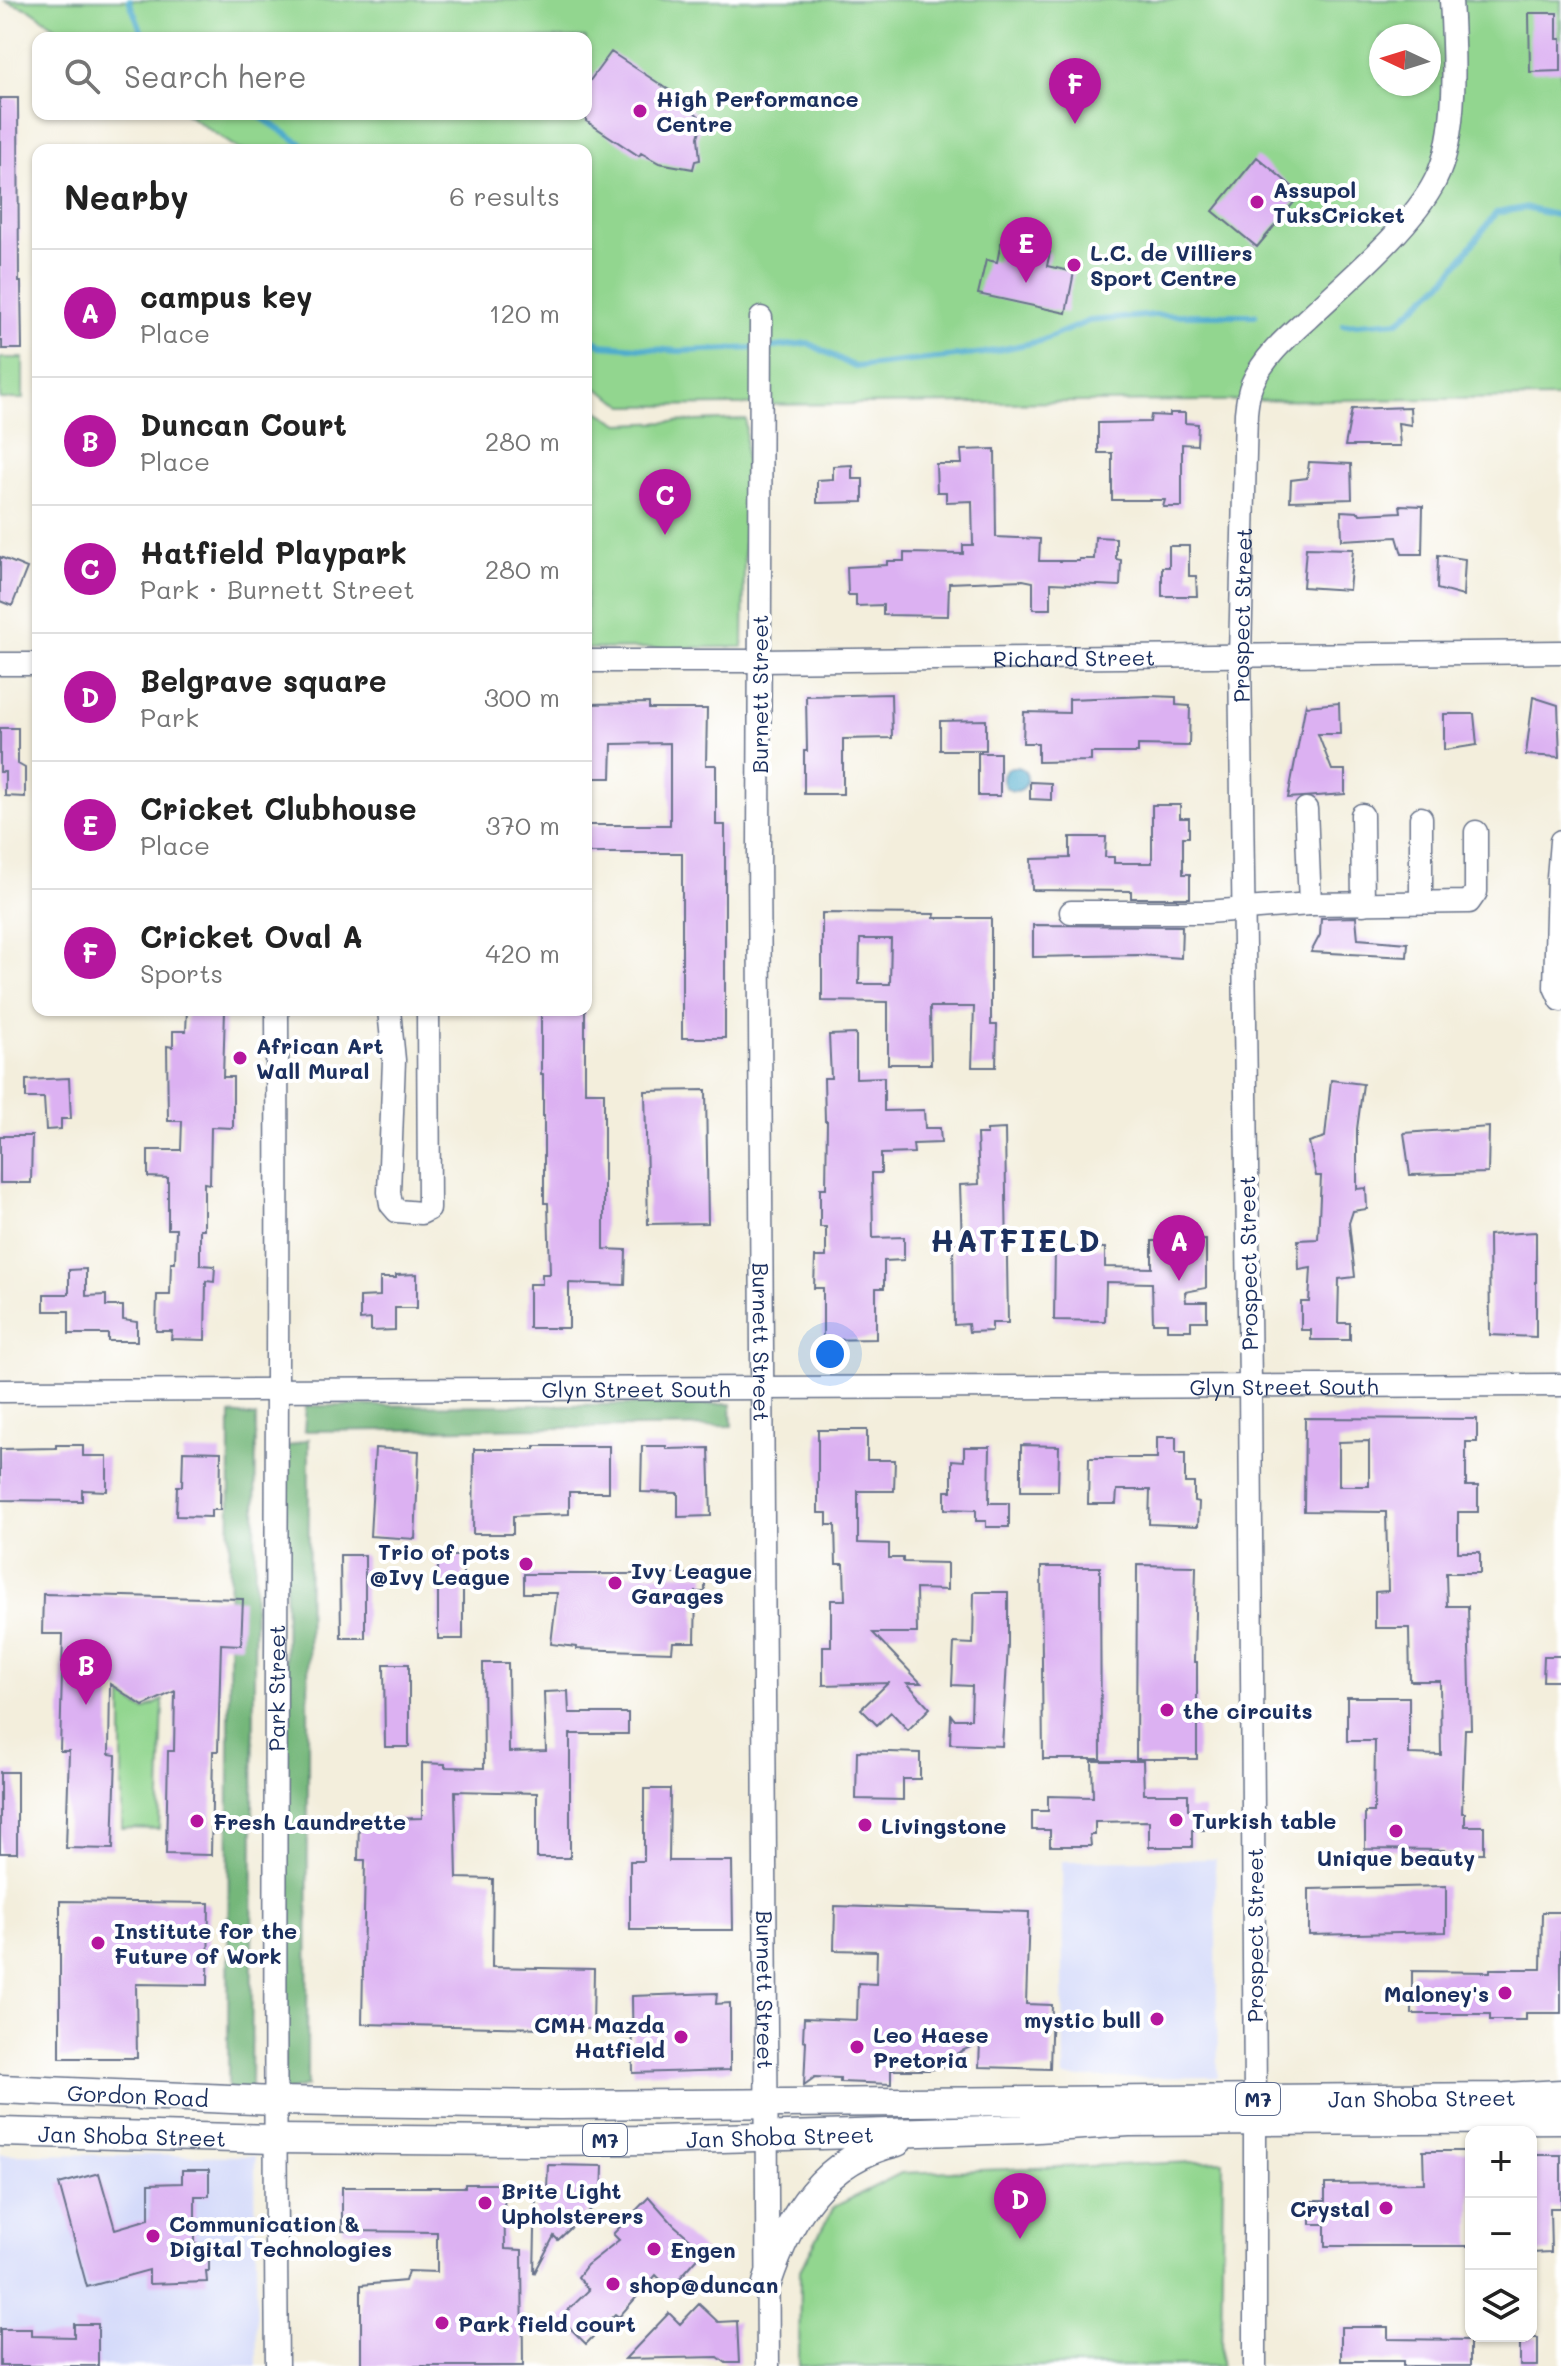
<!DOCTYPE html>
<meta charset="utf-8">
<style>
:root{--surface:#fff;--page:#f6f6f6;--text:#222;--muted:#767676;--line:#e0e0e0;--accent:#b5179e}
body{margin:0;font-family:Mali,sans-serif;background:var(--page);color:var(--text)}
.controls{position:absolute;right:24px;bottom:24px;display:grid;overflow:hidden;border-radius:16px;box-shadow:0 2px 6px #0004}
.controls button{width:72px;height:72px;display:grid;place-items:center;padding:0;border:0;border-bottom:2px solid var(--line);background:var(--surface);color:var(--text);font:40px sans-serif}
.compass{position:absolute;left:1369px;top:24px;width:72px;height:72px;border-radius:50%;background:var(--surface);box-shadow:0 2px 6px #0004;rotate:274deg}
.you{position:absolute;left:830px;top:1354px;width:28px;height:28px;margin:-20px;border:6px solid #fff;border-radius:50%;background:#1a73e8;box-shadow:0 0 0 12px #1a73e833}
.badge{display:grid;place-items:center;width:52px;height:52px;border-radius:50%;background:var(--accent);color:#fff;font-size:26px;font-weight:700}
.pin{position:absolute;translate:-50% -66px;filter:drop-shadow(0 2px 4px #0008)}
.pin::after{content:'';position:absolute;top:42px;width:28px;height:24px;background:inherit;clip-path:polygon(0 0,100% 0,50% 100%)}
.list{margin:0;padding:0;list-style:none}
h2{display:flex;justify-content:space-between;align-items:center;height:104px;margin:0;padding:0 32px;font-size:34px}
h2 small{font-size:26px;font-weight:400;color:var(--muted)}
.list li{display:grid;grid-template-columns:52px 1fr auto;gap:24px;align-items:center;box-sizing:border-box;height:128px;padding:0 32px;border-top:2px solid var(--line)}
.list b{display:block;font-size:30px;white-space:nowrap}
.list p{margin:0;font-size:26px;white-space:nowrap;color:var(--muted)}
.list em{font-size:26px;font-style:normal;color:var(--muted)}
.icon{flex:none;width:44px;height:44px;fill:none;stroke:currentColor;stroke-width:2;stroke-linecap:round;stroke-linejoin:round}
.map{position:relative;flex:none;width:1561px;height:2366px;overflow:hidden}
.search{position:absolute;background:var(--surface);box-shadow:0 2px 6px #0004;left:32px;top:32px;width:560px;height:88px;display:flex;align-items:center;gap:20px;box-sizing:border-box;padding:0 28px;border-radius:16px;color:var(--muted);font-size:30px}
.panel{position:absolute;background:var(--surface);box-shadow:0 2px 6px #0004;left:32px;top:144px;width:560px;height:872px;border-radius:16px}
.map>svg:first-child{display:block}
.built{fill:#d3d9f9}
.green{fill:#92d68f;stroke:#568276;stroke-width:2;fill-rule:evenodd}
.forest{fill:#75b77a;stroke:#48736c;stroke-width:2}
.water{fill:#4daccc;stroke:#346e95;stroke-width:2}
.lines{fill:none;stroke-linecap:round;stroke-linejoin:round}
.stream{stroke:#4daccc;stroke-width:6}
.building{fill:#dcb1f2;fill-rule:evenodd}
.minor-casing{stroke:#67728a;stroke-width:25}
.major-casing{stroke:#67728a;stroke-width:31}
.minor{stroke:#fff;stroke-width:22}
.major{stroke:#fff;stroke-width:28}
.poi-dot{fill:#b5179e;stroke:#fff;stroke-width:3}
.labels{text-anchor:middle;dominant-baseline:central;stroke-width:8;stroke-linejoin:round;paint-order:stroke}
.shield{fill:#fff;stroke:#5f6d8e;stroke-width:2}
.shield-label{font-size:20px;font-weight:bold;fill:#1b2f5e}
.poi-label{font-size:22px;font-weight:bold;fill:#1b2f5e;stroke:#fff;text-anchor:start}
.street-label{font-size:22px;fill:#1b2f5e;stroke:#fff}
.district-label{font-size:30px;font-weight:bold;letter-spacing:2px;fill:#1b2f5e;stroke:#fff}
</style>
<div class="map">
<svg width="1561" height="2366" viewBox="0 0 1561 2366">
<rect width="100%" height="100%" fill="#fff"/>
<filter id="ink" filterUnits="userSpaceOnUse"><feTurbulence type="fractalNoise" baseFrequency=".0125" numOctaves="2"/><feDisplacementMap in="SourceGraphic" scale="16" xChannelSelector="R" yChannelSelector="G"/><feConvolveMatrix kernelMatrix="1 2 1 2 8 2 1 2 1" color-interpolation-filters="sRGB"/></filter>
<filter id="wash" filterUnits="userSpaceOnUse"><feTurbulence type="fractalNoise" baseFrequency=".006" numOctaves="4" result="noise"/><feDisplacementMap in="SourceGraphic" scale="32" xChannelSelector="R" yChannelSelector="G"/><feGaussianBlur stdDeviation="1.8" result="paint"/><feColorMatrix in="noise" values="0 0 0 0 0 0 0 0 0 0 0 0 0 0 0 0 0 1.4 0 .05"/><feComposite in="paint" operator="in"/></filter>
<g filter="url(#wash)">
<rect width="100%" height="100%" fill="#f3eedc"/>
<path class="built" d="M1215,1859L1218,2077L1064,2078L1062,1861Z
M0,2154L255,2156L257,2366H0Z"/>
<path class="green" d="M3,0H1561V398L625,406L586,381V150H240L186,114H586V38H72L31,10ZM1381,36H1429V84H1381Z
M0,358H23V399H0Z
M586,404L620,424L746,419L743,647L586,649Z
M122,1696L144,1710L163,1700L159,1829L122,1828Z
M1223,2161L1221,2366H799L800,2270L834,2207L901,2173Z"/>
<path class="forest" d="M731,1404L732,1426L304,1431L306,1406Z
M230,1414L256,1417L251,2090H228Z
M309,1439L307,2086L284,2092L286,1447Z"/>
<path class="water" d="M1003 779a12 12 0 1 1 24 0a12 12 0 1 1-24 0Z"/>
<g class="lines">
<path class="stream" d="M129,0L144,38
M256,114L311,150
M1343,325L1399,321L1447,278L1496,213L1524,208L1561,216
M586,333L601,345L679,351L756,348
M767,348L808,343L855,367L984,353L1041,341L1089,321L1154,315H1255"/>
</g>
<g id="blocks">
<path class="building" d="M1529,13H1557V39H1561V71L1530,72Z
M611,52L689,103L690,108L703,120L698,137L700,160L695,161L693,169L659,163L641,153L639,156L586,121V86Z
M0,98H18L19,282H21L22,349H2V341H0Z
M1257,157L1301,194L1257,247L1213,211Z
M1001,242L1050,252L1047,266L1074,272L1066,313L978,294L986,260L997,262Z
M1410,407L1411,425L1398,423L1400,446H1345L1352,409Z
M1170,413H1185V423L1198,424L1197,445L1182,444V507H1163L1165,500H1112V453H1098V423L1150,422L1151,415L1170,416Z
M995,449L996,537L1040,539L1039,561H1079V559H1094L1095,537L1116,538V559L1121,560L1120,586L1051,583V609H1033V582L1023,580L949,583L948,616L883,615V605L856,606V595H848L847,567L887,565V561H904V553L963,554V545H973L972,501L946,502V492H937L936,464H962L961,450Z
M1309,462L1351,464L1352,499L1290,501L1291,480L1307,478Z
M852,465V479H863V502L817,503V480L833,479V466Z
M1400,505L1423,506L1422,554H1402L1397,537L1342,540L1341,511L1359,512L1360,514L1401,512Z
M1169,546H1189V576H1196L1197,596H1162V567H1169Z
M1306,548L1353,549L1349,590L1303,587Z
M1438,555L1465,559L1463,596L1437,589Z
M0,557L27,568L12,606L0,601Z
M891,694L892,738L843,739V794H804V751H807L806,696Z
M1149,696L1176,697V705L1190,706L1189,746L1138,745V753H1091V761L1038,762V743H1023L1024,712L1069,713V699Z
M1533,697L1558,705L1560,757L1526,755Z
M649,703V709H707L706,765H716V825H725V1038H682V853H586V825H670V743L612,744L611,778H586V704Z
M1306,703L1307,706L1339,703L1340,734H1318L1332,770H1345V794L1288,798Z
M1444,714H1474L1477,745L1444,750Z
M986,720V750H940V721Z
M0,728H18V764L25,768V797L5,796V772H0Z
M978,753H1000V796H978Z
M1030,782L1051,783V800L1030,799Z
M1152,805H1180V818H1189V837H1183V874H1190V898H1131V891L1032,890L1031,859L1070,858V837H1106L1105,857H1114V863H1152Z
M822,913L935,914L934,918H991V1025H997L996,1067H972L974,1007H930L931,1064H888V1002L822,1001ZM860,939H891L890,984H859Z
M1356,917L1358,939L1408,943L1407,957L1311,952L1320,935L1321,918Z
M1033,925L1182,926L1181,958L1139,955L1033,957Z
M187,1010H225L223,1077H233V1128L211,1127L210,1184L204,1183V1229H200V1265L215,1266L214,1282L206,1281L205,1340L171,1339L172,1331H156L157,1295H170L171,1263H175L176,1229H168V1178L148,1177V1150H181L182,1121H168L167,1046L173,1047V1031H186Z
M541,1010H585V1092H604V1249L626,1250L625,1285L569,1283V1328H529V1284H542V1274H550L548,1203H544V1116H543V1074H541Z
M856,1034V1078L884,1077V1111L924,1110L925,1128H940L941,1143L913,1144L914,1153L881,1154V1173H872L873,1238L904,1237V1260L884,1261V1288H876V1339L823,1340V1288H814L815,1257H826V1227H820V1188H826L827,1121H825L824,1078H831L829,1035Z
M69,1078L71,1119H61V1129L46,1130L44,1098H26V1080Z
M1331,1080L1363,1084L1357,1129V1189L1366,1188L1367,1209L1353,1211L1349,1223L1355,1277L1339,1279L1338,1323H1350V1340H1311V1330H1301V1302H1309L1311,1268L1299,1270L1298,1240L1318,1239L1321,1176H1316L1309,1142L1325,1137Z
M706,1090L708,1223L648,1224L645,1091Z
M1489,1127L1488,1173L1410,1175L1404,1133Z
M1005,1129L1008,1323H992V1331L969,1332L968,1324L954,1325L953,1243H962L960,1185L979,1184L977,1134H987V1130Z
M0,1136H32L31,1183H0Z
M1536,1232V1337L1490,1335L1489,1235Z
M1206,1240V1288L1185,1292L1186,1302H1207V1321H1191V1330H1167V1323H1153L1152,1283L1106,1282L1105,1321L1054,1320L1055,1247L1105,1248V1267L1152,1268V1241Z
M86,1269V1296L106,1295V1306H123V1320L137,1322V1341H108V1334H69V1311H44V1294H69V1270Z
M417,1274V1308H395V1330L371,1331V1319L360,1320V1297L380,1296V1278H396V1275Z
M1305,1418L1477,1419V1442H1466V1486H1478V1512H1458V1552H1480V1573H1446L1447,1606H1468L1471,1729H1465L1462,1813H1465V1826H1484V1853H1444V1850L1365,1849V1812H1374L1375,1741H1347V1697H1409V1754L1441,1755L1440,1681H1410L1409,1628H1375V1592L1388,1591L1386,1512L1304,1511ZM1369,1441V1486H1339V1442Z
M818,1430H867V1460H895L894,1491H858V1543L889,1544V1558H903V1562L947,1563V1590L916,1589L917,1633H873L921,1683H907L930,1708L908,1730L891,1712L877,1725L861,1709L888,1683L823,1685V1646H831V1600H845L844,1564H836L835,1525H827V1513H818Z
M1157,1437H1176V1453H1185V1483H1194V1501L1199,1502L1198,1526L1149,1524L1150,1490H1117L1116,1504H1088L1089,1458H1157Z
M56,1445H83V1456H107V1491L82,1490V1501L0,1500V1449L56,1448Z
M1021,1445L1059,1446L1058,1491H1021Z
M535,1446H609V1492H569V1514L513,1516V1534H473L474,1449H535Z
M642,1446H666V1449L709,1448L711,1516L678,1517V1493L641,1492Z
M964,1447H990L989,1503H1009V1527H986V1521H976V1510L945,1509V1491H952V1460L964,1461Z
M375,1448L419,1451L415,1539L370,1536Z
M183,1451L221,1452L220,1510H211V1517L176,1516L177,1486H182Z
M340,1555H365V1638H341Z
M438,1556H463V1639H438Z
M1137,1565L1196,1566L1194,1662H1197V1759H1136Z
M1041,1567H1100L1101,1759H1043Z
M524,1574H705V1592H696L695,1642H673L672,1652L576,1649V1647L551,1644L557,1593H524Z
M974,1592H1008V1645L1002,1746L950,1744L951,1715L954,1719H971L972,1686L952,1685L954,1643L973,1644Z
M43,1594L243,1599L241,1645L221,1644L218,1751H213L211,1855L166,1854L168,1751H174L175,1691L143,1706L110,1684L109,1754L116,1755L113,1849L66,1848L69,1751H60L63,1634H42Z
M1544,1656H1561V1681H1543Z
M483,1663H508L509,1752L546,1751L544,1692L568,1691L569,1713H628V1734H570V1858H537V1793L455,1791L457,1878L493,1879L492,1967L594,1969L593,2029L362,2024L365,1860H358L359,1820L422,1818V1763L445,1764V1767L484,1768Z
M384,1664H409V1747H385Z
M857,1751L920,1753V1779H903V1800L856,1799Z
M1092,1761H1143L1144,1794H1188V1809H1204V1830H1192V1847H1149V1821L1095,1822V1835H1090L1091,1846H1050V1830H1032V1811H1048V1796L1093,1797Z
M0,1772H17V1853H0Z
M644,1789H670L669,1861H732L733,1930H630V1861H644Z
M1446,1886V1932L1309,1935V1889Z
M60,1901L209,1903L208,1985L136,1984L137,2058H60Z
M835,1906L1029,1912L1026,2004L1052,2005L1050,2069L979,2067L980,2042L952,2056L944,2067L929,2070H891V2084L840,2082V2078L815,2077L804,2085L806,2041L803,2040L804,2018L857,2020L858,1983L876,1984L877,1951L834,1950Z
M1542,1912H1561V2013H1526V2020H1490V2014H1412V1971L1490,1972V1969H1541Z
M717,1993L716,2004L730,2003V2070L633,2073L632,1996Z
M1423,2151H1471V2246H1325V2224H1310V2201H1325V2184L1424,2183Z
M1531,2155H1561V2208H1550L1551,2252L1531,2253Z
M548,2165L603,2166L602,2199L558,2240L554,2236L534,2274L536,2189H547Z
M182,2170H209V2196H195V2244H209V2271H206L207,2282L149,2284V2270L87,2287L59,2184L99,2173L115,2229L149,2219V2184L182,2183Z
M465,2184H504L505,2249L522,2250L523,2366H361V2285L405,2281L408,2271L437,2272V2232L342,2231V2187H465Z
M649,2197L674,2225L704,2251L670,2289L656,2275L619,2317L615,2314L586,2344L560,2318L589,2290L578,2277L587,2265L619,2240L613,2234Z
M699,2304L718,2322L737,2321L739,2363H726L718,2357L625,2359L669,2313L680,2324Z
M74,2324H98V2366H0V2329H31V2336L74,2337Z
M1341,2327H1388V2339L1470,2340V2366H1403V2361H1341Z
M1520,2338H1538V2366H1520Z"/>
</g>
</g>
<g filter="url(#ink)">
<use href="#blocks" fill-opacity="0" stroke="#67728a" stroke-width="2"/>
<g class="lines">
<g class="minor-casing">
<g id="minor">
<path id="s1" d="M761,318L759,850L768,2366"/>
<path id="s2" d="M586,661H759L1561,652"/>
<path d="M0,664H38"/>
<path d="M1306,809L1310,904"/>
<path d="M1362,815L1363,904"/>
<path d="M1421,818V902"/>
<path d="M1561,841L1558,878L1555,987L1561,1000"/>
<path d="M1071,912H1207L1310,904L1469,902L1476,892V832"/>
<path d="M389,1010L394,1060L389,1192L391,1204L397,1211L421,1213L429,1209L428,1010"/>
<path id="s3" d="M0,1391L1561,1385"/>
<path id="s4" d="M1255,2099L1250,1384L1240,656L1246,413C1247,403 1248,393 1252,384C1263,358 1287,337 1307,319C1346,282 1412,227 1435,181C1459,135 1454,51 1451,0"/>
<path id="s5" d="M277,2366C272,1914 279,1462 277,1010"/>
<path d="M1255,2366V2120"/>
</g>
</g>
<g class="major-casing">
<g id="major">
<path id="s6" d="M0,2089L274,2101L560,2105L1505,2097L1561,2094"/>
<path id="s7" d="M0,2132L274,2139L532,2141L655,2140L1023,2129L1129,2122L1561,2119"/>
<path d="M767,2283C789,2216 824,2158 897,2142"/>
</g>
</g>
<use href="#minor" class="minor"/>
<use href="#major" class="major"/>
</g>
</g>
<g class="poi-dot">
<circle cx="640" cy="111" r="8"/>
<circle cx="1257" cy="202" r="8"/>
<circle cx="1074" cy="265" r="8"/>
<circle cx="240" cy="1058" r="8"/>
<circle cx="526" cy="1564" r="8"/>
<circle cx="615" cy="1583" r="8"/>
<circle cx="1167" cy="1710" r="8"/>
<circle cx="1176" cy="1820" r="8"/>
<circle cx="197" cy="1821" r="8"/>
<circle cx="865" cy="1825" r="8"/>
<circle cx="1396" cy="1831" r="8"/>
<circle cx="98" cy="1943" r="8"/>
<circle cx="1505" cy="1993" r="8"/>
<circle cx="1157" cy="2019" r="8"/>
<circle cx="681" cy="2037" r="8"/>
<circle cx="857" cy="2047" r="8"/>
<circle cx="485" cy="2203" r="8"/>
<circle cx="1386" cy="2208" r="8"/>
<circle cx="153" cy="2236" r="8"/>
<circle cx="654" cy="2249" r="8"/>
<circle cx="613" cy="2284" r="8"/>
<circle cx="442" cy="2323" r="8"/>
</g>
<g class="labels">
<g class="shield">
<rect x="1236" y="2083" width="44" height="32" rx="6"/>
<rect x="583" y="2124" width="44" height="32" rx="6"/>
</g>
<g class="shield-label">
<text x="1258" y="2099">M7</text>
<text x="605" y="2140">M7</text>
</g>
<g class="poi-label">
<text x="656" y="98">High Performance<tspan x="656" dy="25">Centre</tspan></text>
<text x="1273" y="189">Assupol<tspan x="1273" dy="25">TuksCricket</tspan></text>
<text x="1090" y="252">L.C. de Villiers<tspan x="1090" dy="25">Sport Centre</tspan></text>
<text x="256" y="1045">African Art<tspan x="256" dy="25">Wall Mural</tspan></text>
<text x="510" y="1551" text-anchor="end">Trio of pots<tspan x="510" dy="25">@Ivy League</tspan></text>
<text x="631" y="1570">Ivy League<tspan x="631" dy="25">Garages</tspan></text>
<text x="1183" y="1710">the circuits</text>
<text x="1192" y="1820">Turkish table</text>
<text x="213" y="1821">Fresh Laundrette</text>
<text x="881" y="1825">Livingstone</text>
<text x="1396" y="1857" text-anchor="middle">Unique beauty</text>
<text x="114" y="1930">Institute for the<tspan x="114" dy="25">Future of Work</tspan></text>
<text x="1489" y="1993" text-anchor="end">Maloney's</text>
<text x="1141" y="2019" text-anchor="end">mystic bull</text>
<text x="665" y="2024" text-anchor="end">CMH Mazda<tspan x="665" dy="25">Hatfield</tspan></text>
<text x="873" y="2034">Leo Haese<tspan x="873" dy="25">Pretoria</tspan></text>
<text x="501" y="2190">Brite Light<tspan x="501" dy="25">Upholsterers</tspan></text>
<text x="1370" y="2208" text-anchor="end">Crystal</text>
<text x="169" y="2223">Communication &amp;<tspan x="169" dy="25">Digital Technologies</tspan></text>
<text x="670" y="2249">Engen</text>
<text x="629" y="2284">shop@duncan</text>
<text x="458" y="2323">Park field court</text>
</g>
<g class="street-label">
<text stroke="none"><textPath href="#s4" startOffset="1484">Prospect Street</textPath></text>
<text stroke="none"><textPath href="#s2" startOffset="488">Richard Street</textPath></text>
<text transform="translate(759 694) rotate(-90)">Burnett Street</text>
<text transform="translate(1248 1263) rotate(-91)">Prospect Street</text>
<text stroke="none"><textPath href="#s1" startOffset="1024">Burnett Street</textPath></text>
<text stroke="none"><textPath href="#s3" startOffset="1284">Glyn Street South</textPath></text>
<text stroke="none"><textPath href="#s3" startOffset="636">Glyn Street South</textPath></text>
<text stroke="none"><textPath href="#s5" startOffset="678">Park Street</textPath></text>
<text transform="translate(1254 1935) rotate(-90)">Prospect Street</text>
<text stroke="none"><textPath href="#s1" startOffset="1672">Burnett Street</textPath></text>
<text stroke="none"><textPath href="#s6" startOffset="138">Gordon Road</textPath></text>
<text stroke="none"><textPath href="#s6" startOffset="1422">Jan Shoba Street</textPath></text>
<text stroke="none"><textPath href="#s7" startOffset="132">Jan Shoba Street</textPath></text>
<text stroke="none"><textPath href="#s7" startOffset="780">Jan Shoba Street</textPath></text>
</g>
<g class="district-label">
<text x="1016" y="1240">HATFIELD</text>
</g>
</g>
</svg>
<div class="controls">
<button>+</button>
<button>−</button>
<button><svg class="icon" aria-label="layers" viewBox="0 0 24 24"><path d="M12 4l9 5-9 5-9-5zM3 14l9 5 9-5"/></svg></button>
</div>
<svg class="compass" viewBox="-18 -18 36 36"><path d="M0-13l5 13h-10z" fill="#e53935"/><path d="M0 13l5-13h-10z" fill="#767676"/></svg>
<div class="you"></div>
<div class="pin badge" style="left:1179px;top:1281px">A</div>
<div class="pin badge" style="left:86px;top:1705px">B</div>
<div class="pin badge" style="left:665px;top:535px">C</div>
<div class="pin badge" style="left:1020px;top:2239px">D</div>
<div class="pin badge" style="left:1026px;top:283px">E</div>
<div class="pin badge" style="left:1075px;top:124px">F</div>
<div class="search"><svg class="icon" aria-label="search" viewBox="0 0 24 24"><circle cx="10" cy="10" r="6"/><path d="M15 15l6 6"/></svg>Search here</div>
<section class="panel">
<h2>Nearby<small>6 results</small></h2>
<ul class="list">
<li><span class="badge">A</span><div><b>campus key</b><p>Place</p></div><em>120 m</em></li>
<li><span class="badge">B</span><div><b>Duncan Court</b><p>Place</p></div><em>280 m</em></li>
<li><span class="badge">C</span><div><b>Hatfield Playpark</b><p>Park · Burnett Street</p></div><em>280 m</em></li>
<li><span class="badge">D</span><div><b>Belgrave square</b><p>Park</p></div><em>300 m</em></li>
<li><span class="badge">E</span><div><b>Cricket Clubhouse</b><p>Place</p></div><em>370 m</em></li>
<li><span class="badge">F</span><div><b>Cricket Oval A</b><p>Sports</p></div><em>420 m</em></li>
</ul>
</section>
</div>
